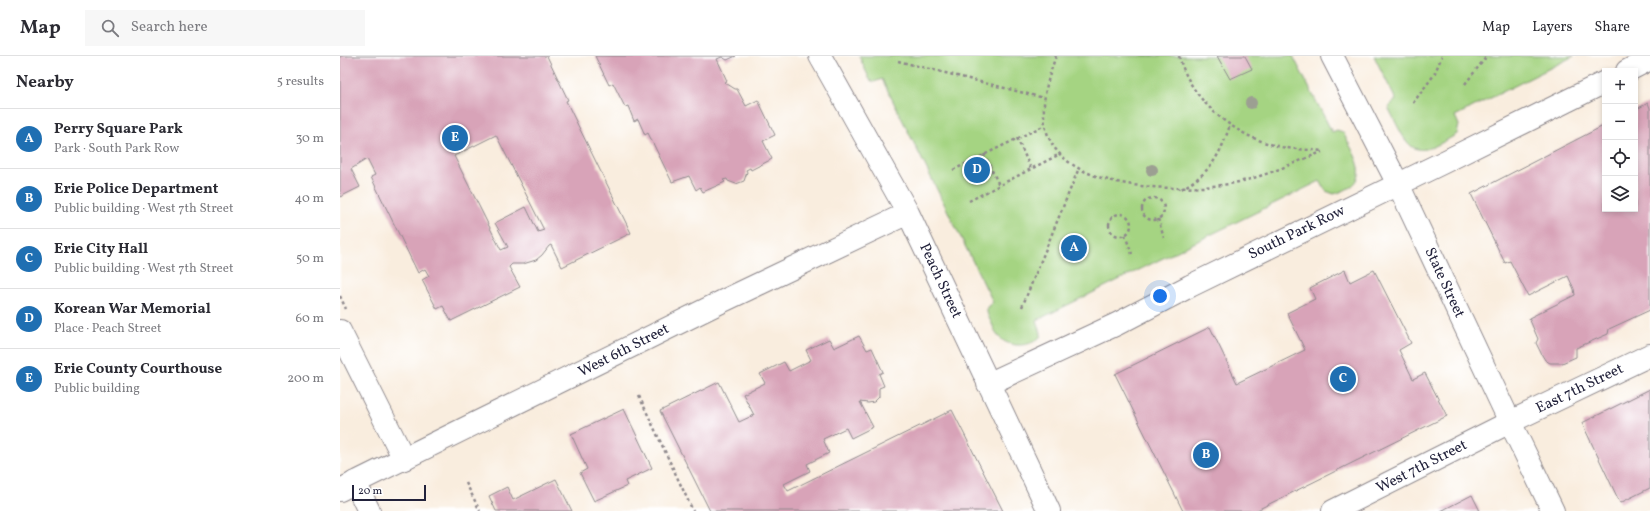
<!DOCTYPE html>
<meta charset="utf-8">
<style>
:root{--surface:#fff;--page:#f7f7f7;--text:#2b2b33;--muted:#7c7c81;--line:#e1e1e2;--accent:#1f6fb2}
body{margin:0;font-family:Vollkorn,serif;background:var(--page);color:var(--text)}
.controls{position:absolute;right:12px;top:12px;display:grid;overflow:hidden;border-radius:0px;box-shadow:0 2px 6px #0003}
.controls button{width:36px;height:36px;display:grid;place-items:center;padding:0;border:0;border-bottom:1px solid var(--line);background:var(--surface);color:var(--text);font:20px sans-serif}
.scale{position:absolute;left:12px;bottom:10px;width:74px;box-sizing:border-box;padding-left:4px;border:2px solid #22223b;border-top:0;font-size:11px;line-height:14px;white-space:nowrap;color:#22223b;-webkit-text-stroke:3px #fff;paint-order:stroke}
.you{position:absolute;left:820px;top:240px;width:14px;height:14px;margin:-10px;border:3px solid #fff;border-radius:50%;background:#1a73e8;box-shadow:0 0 0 6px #1a73e833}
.badge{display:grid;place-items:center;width:26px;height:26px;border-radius:50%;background:var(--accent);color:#fff;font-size:13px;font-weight:700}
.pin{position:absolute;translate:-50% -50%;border:2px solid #fff;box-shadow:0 1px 4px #0006}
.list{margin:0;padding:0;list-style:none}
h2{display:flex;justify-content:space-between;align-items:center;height:52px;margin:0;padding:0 16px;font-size:17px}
h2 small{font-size:13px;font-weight:400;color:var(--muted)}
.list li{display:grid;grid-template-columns:26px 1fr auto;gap:12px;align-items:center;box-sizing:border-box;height:60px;padding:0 16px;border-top:1px solid var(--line)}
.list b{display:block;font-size:15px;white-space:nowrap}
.list p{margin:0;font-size:13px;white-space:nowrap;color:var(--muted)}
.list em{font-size:13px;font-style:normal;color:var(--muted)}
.icon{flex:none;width:22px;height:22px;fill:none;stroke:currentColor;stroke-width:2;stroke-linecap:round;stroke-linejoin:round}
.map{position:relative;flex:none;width:1310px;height:455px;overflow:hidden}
header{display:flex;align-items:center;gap:24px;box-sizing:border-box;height:56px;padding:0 20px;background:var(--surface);border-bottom:1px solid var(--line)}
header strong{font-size:19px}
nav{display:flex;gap:22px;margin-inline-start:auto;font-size:14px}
.search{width:280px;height:36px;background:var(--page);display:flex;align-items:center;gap:10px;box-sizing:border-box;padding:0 14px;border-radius:0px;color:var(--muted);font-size:15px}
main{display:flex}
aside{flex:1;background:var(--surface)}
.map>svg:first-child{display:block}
.green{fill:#a5d482;stroke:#647b5e}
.building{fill:#d8a3b8;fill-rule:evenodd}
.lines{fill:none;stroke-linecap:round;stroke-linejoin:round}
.minor-casing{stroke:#8e888c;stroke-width:24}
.major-casing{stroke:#8e888c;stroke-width:24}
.path{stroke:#8e888c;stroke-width:2.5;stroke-dasharray:3 3;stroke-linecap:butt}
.minor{stroke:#fff;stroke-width:22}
.major{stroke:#fff;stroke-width:22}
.tree{fill:#9c9f92}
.labels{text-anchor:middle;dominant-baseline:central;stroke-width:3.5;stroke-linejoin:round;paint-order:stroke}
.street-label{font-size:15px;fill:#22223b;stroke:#fff}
</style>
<header>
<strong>Map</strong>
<div class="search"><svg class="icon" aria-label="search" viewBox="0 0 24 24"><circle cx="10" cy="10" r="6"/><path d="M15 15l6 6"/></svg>Search here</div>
<nav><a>Map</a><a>Layers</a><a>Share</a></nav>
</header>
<main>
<aside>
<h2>Nearby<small>5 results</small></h2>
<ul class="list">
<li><span class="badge">A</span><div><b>Perry Square Park</b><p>Park · South Park Row</p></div><em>30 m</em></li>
<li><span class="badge">B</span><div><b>Erie Police Department</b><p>Public building · West 7th Street</p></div><em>40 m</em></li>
<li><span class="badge">C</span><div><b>Erie City Hall</b><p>Public building · West 7th Street</p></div><em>50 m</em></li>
<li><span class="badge">D</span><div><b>Korean War Memorial</b><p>Place · Peach Street</p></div><em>60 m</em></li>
<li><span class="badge">E</span><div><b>Erie County Courthouse</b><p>Public building</p></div><em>200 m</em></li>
</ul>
</aside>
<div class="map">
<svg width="1310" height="455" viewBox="0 0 1310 455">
<rect width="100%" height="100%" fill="#fff"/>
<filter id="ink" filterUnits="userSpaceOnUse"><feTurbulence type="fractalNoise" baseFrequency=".025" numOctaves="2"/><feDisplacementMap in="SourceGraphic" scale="8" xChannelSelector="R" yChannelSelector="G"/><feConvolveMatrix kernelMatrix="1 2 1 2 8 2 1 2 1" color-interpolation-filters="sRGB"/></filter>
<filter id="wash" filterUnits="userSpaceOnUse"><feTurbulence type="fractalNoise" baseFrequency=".012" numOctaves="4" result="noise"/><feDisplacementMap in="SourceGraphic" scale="16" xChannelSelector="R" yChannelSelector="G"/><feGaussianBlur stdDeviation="0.9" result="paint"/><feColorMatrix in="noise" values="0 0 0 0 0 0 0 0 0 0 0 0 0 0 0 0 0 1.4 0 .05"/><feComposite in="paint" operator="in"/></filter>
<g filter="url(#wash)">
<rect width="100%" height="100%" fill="#f9edde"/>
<path class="green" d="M519,0H953L992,76L997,74L1003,76C1016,103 1036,126 994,138L986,135L980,125L697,264L701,277L700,281C689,292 668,292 658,280C655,277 654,272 652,268C649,262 646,257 647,251L653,246L542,23L534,26L530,24Z
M1034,0H1234L1115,60L1119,69L1117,78C1072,106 1070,95 1049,53L1050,49L1056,44Z"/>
<g id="blocks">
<path class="building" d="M0,0H207L228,44L226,45L291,177L222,211L211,189L209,190L202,199L196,204L183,208H172L169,211L180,231L111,265L103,250L97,253L82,224L89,220L85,213L78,217L31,121L35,119L27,103L11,113L20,131L0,141ZM156,79L204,174L198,176L186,151L155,167L168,191L161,194L114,100Z
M255,0H396L387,4L382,1L377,3L387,25L384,26L395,33H397L406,50L418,44L435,79L423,85L432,103L411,114L410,112L406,114L407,116L404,125L396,128L388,125L387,123L383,124L385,126L363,136L360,131L356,134L349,120L332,126L308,77L305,79L298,63L294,65L288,50L285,51L273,27L269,29Z
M877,0H905L912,13L890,23Z
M1308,47L1310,52V254L1269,273L1268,278L1236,292V301L1222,307H1210L1205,304L1202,299L1196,287L1198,283L1189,262L1235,239L1234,233L1228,220L1188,240L1170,205L1165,207L1131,138L1265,69V153H1295V54Z
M1005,214L1010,226L1034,214L1071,287L1059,294L1073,323L1085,317L1107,360L915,455H843L775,318L870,271L897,327L965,294L947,257L975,243L970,232Z
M519,280L527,294L532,292L543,316L539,318L544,330L539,332V341L534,346L528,347L520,346L533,371L511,382L506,372L483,383L489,397L467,408L470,415L444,428L448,435L612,354L663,455H370L320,355L379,326L399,366L414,359L403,338L425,327L420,318L444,306L449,315L471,304L466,294L489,283L494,292Z
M1310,333V432L1280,447L1242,367Z
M284,353L312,412L285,425L287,430L254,445L240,417L247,413L231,378Z
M216,423L232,455H156L149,440L167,431L173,444Z
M1132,439L1140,455H1101Z"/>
</g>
</g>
<g filter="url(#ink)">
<use href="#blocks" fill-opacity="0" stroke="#8e888c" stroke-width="1"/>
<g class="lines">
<g class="minor-casing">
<path id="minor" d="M0,275L64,403
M15,426L29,455
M993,455L1170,366L1310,299"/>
</g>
<g class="major-casing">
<path id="major" d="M480,0L568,157L709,455
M992,0L1058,128L1170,366L1213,455
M1287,15L1310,3
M648,328L777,268L850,230L1102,107L1265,26
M0,434L381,246L568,157"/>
</g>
<path class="path" d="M716,0C708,22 701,44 705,68C716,138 842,137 894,127C924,121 953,107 982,96
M839,0C850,42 889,76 930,88C947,94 965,93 982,95
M558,5L704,42
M1125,28L1147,0
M1073,47L1094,19L1102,0
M677,82L691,113
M644,98L659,129
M613,114L705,69
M841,133C871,117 880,99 890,69
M802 153a11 11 0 1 1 22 0a11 11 0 1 1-22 0Z
M629,145L720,98
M769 169a11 11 0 1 1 22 0a11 11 0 1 1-22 0Z
M818,163L824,182
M785,179L792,198
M0,240L6,253
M682,251L739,112
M299,340L353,455
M126,427L140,455"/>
<use href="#minor" class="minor"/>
<use href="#major" class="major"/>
</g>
<g class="tree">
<circle cx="911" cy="47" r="6"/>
<circle cx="812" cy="114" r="6"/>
</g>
</g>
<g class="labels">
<g class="street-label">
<text transform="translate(957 177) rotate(-26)">South Park Row</text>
<text transform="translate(600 225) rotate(65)">Peach Street</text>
<text transform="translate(1104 227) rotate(65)">State Street</text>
<text transform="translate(284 295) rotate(-27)">West 6th Street</text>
<text transform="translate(1240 333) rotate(-26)">East 7th Street</text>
<text transform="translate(1082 411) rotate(-27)">West 7th Street</text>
</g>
</g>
</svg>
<div class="controls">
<button>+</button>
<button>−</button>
<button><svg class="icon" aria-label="locate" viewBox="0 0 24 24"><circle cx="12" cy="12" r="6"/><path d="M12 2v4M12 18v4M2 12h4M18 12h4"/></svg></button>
<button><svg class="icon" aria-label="layers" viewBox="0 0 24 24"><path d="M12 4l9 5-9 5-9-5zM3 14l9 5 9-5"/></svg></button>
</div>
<div class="scale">20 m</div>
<div class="you"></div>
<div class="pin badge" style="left:734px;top:192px">A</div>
<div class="pin badge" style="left:866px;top:399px">B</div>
<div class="pin badge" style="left:1003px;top:323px">C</div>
<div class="pin badge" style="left:637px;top:114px">D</div>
<div class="pin badge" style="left:115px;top:82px">E</div>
</div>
</main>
